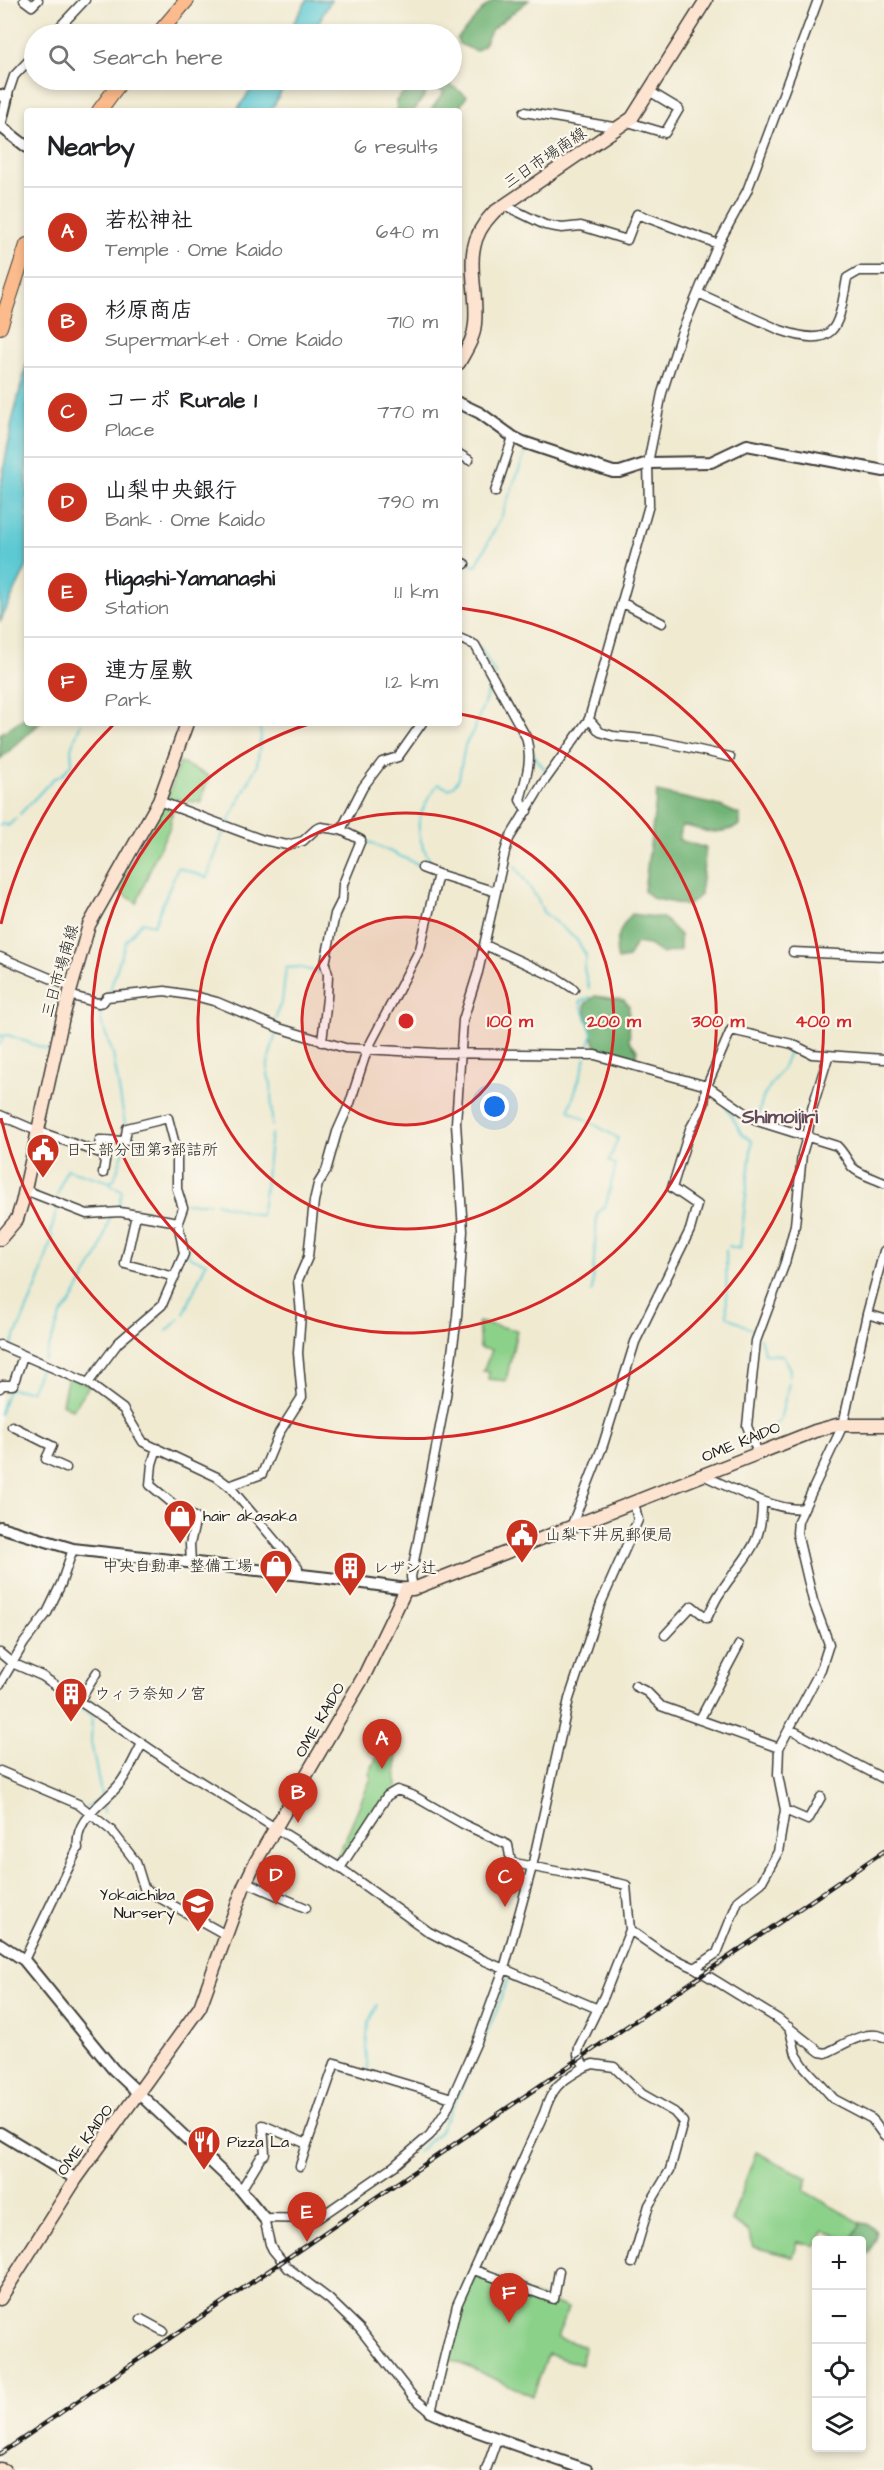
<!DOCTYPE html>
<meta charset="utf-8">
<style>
:root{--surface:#fff;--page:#f2f2f2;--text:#202124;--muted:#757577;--line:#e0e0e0;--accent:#c8321e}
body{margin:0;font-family:"Architects Daughter","Klee One",sans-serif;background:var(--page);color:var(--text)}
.controls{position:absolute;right:18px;bottom:18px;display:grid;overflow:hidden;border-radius:6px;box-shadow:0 3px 9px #0003}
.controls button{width:54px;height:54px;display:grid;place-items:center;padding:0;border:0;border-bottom:2px solid var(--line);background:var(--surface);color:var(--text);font:30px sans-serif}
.you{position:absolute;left:495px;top:1107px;width:21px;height:21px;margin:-15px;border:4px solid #fff;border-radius:50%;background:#1a73e8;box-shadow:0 0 0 9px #1a73e833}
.badge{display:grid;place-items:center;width:39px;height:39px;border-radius:50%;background:var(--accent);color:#fff;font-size:20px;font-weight:700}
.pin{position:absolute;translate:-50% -50px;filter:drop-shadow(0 2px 3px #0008)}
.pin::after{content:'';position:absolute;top:32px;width:21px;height:18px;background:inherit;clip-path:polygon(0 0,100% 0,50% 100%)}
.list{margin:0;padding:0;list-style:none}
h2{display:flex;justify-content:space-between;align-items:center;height:78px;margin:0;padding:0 24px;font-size:26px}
h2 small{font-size:20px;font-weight:400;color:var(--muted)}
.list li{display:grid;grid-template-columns:39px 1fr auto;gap:18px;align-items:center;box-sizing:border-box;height:90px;padding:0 24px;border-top:2px solid var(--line)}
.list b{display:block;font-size:22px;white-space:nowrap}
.list p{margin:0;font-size:20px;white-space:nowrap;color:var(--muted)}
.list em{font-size:20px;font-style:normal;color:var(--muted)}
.icon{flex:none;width:33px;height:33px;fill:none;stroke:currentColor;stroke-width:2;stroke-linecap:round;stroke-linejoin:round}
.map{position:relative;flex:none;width:884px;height:2470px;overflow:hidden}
.search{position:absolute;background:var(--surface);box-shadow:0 3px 9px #0003;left:24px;top:24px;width:438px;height:66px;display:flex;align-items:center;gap:15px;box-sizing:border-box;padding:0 21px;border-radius:33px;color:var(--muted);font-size:22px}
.panel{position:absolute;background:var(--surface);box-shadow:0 3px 9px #0003;left:24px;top:108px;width:438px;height:618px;border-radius:6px}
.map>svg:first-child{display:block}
.green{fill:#8cd18a;stroke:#547653;stroke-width:1.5}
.forest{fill:#71b376;stroke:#466849;stroke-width:1.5}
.water{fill:#5dc9d3;stroke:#3c7278;stroke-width:1.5}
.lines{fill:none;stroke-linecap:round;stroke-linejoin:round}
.stream{stroke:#5dc9d3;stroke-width:2}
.minor-casing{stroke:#3c3b37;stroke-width:11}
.tertiary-casing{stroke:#3c3b37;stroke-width:14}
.secondary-casing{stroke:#3c3b37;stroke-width:15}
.trunk-casing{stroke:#3c3b37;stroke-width:16}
.minor{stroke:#fff;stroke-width:8}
.tertiary{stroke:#fff;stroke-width:10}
.secondary{stroke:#fde4d1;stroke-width:12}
.trunk{stroke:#fbbb8c;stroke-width:14}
.rail-casing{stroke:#1c1c1c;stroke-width:4.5}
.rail{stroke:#fbf7ec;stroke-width:2;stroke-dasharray:7;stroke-linecap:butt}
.ring{fill:none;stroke:#d62828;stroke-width:3}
.labels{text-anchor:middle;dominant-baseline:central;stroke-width:4.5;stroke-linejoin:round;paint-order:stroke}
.street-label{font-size:16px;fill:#1c1c1c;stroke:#fbf7ec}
.poi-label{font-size:16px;fill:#1c1c1c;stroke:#fbf7ec;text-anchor:start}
.quarter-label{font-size:20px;font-weight:bold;fill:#614a5b;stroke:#fbf7ec}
.centre{fill:#d62828;stroke:#fbf7ec;stroke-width:3}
.ring-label{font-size:18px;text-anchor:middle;font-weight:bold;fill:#d62828;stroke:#fbf7ec;stroke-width:4.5;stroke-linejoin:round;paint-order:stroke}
</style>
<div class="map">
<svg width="884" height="2470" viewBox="0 0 884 2470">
<rect width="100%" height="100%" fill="#fbf7ec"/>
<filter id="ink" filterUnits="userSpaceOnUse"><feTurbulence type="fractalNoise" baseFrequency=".0167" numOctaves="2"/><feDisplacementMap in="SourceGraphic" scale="12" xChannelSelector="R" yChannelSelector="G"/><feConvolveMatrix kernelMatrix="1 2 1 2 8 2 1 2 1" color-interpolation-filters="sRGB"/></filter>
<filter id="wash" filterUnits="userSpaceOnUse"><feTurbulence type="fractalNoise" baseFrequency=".008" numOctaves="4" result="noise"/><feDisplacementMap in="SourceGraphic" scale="24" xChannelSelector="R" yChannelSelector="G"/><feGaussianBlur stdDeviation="1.35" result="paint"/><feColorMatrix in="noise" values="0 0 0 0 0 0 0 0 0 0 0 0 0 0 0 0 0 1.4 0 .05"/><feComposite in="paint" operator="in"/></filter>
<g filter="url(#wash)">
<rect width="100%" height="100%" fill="#f0ead1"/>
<path class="green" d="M179,762L209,776L200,803L177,799L173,807L170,827L154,859L137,903L117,889L171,789Z
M478,1322L517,1330L506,1381L488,1379L489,1372L483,1371L492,1350L480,1348Z
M68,1375L89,1386L73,1410L62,1404Z
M381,1748L396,1756L397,1790L340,1868L334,1865L371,1778L369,1774Z
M756,2152L808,2178L804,2191L861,2223L851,2240L824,2231L815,2246L798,2242L793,2257L754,2247L748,2231L731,2221Z
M475,2274L568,2308L558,2338L584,2346L582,2365L548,2354L533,2396L448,2358L460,2306Z"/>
<path class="forest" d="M494,0H529L492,29L483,46L476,51L459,44L457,39L484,8Z
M415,80H443L467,96L457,111H430L444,92L432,84L414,111H397L396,101Z
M27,716V723H40L0,759V734Z
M657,792L720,806L740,815V825C730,831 712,834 701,830C693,828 689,826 682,826L679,840L706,848L700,895L688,906L652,898L644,891Z
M632,914L663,918L680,935V950L662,954L649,945L636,943L628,958L618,960C613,944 620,926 632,914Z
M595,996L624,1000L629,1006C627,1018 631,1028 629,1040L637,1050L635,1061C625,1061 606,1057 598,1050C595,1047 584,1009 585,1004Z
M861,2223L867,2224L875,2230L876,2235L869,2254L862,2256V2240H851Z"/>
<path class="water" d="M307,0H331L312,34H287Z
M258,80H287L271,111H236Z
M27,362V566L0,622V490L12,422Z"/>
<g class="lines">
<path class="stream" d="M468,564L476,566L502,515L527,448
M480,647L496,675
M532,748L535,758L548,772
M20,814L53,779L62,775L72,763L71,748L81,723
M228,823L257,765L261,736L259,723
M0,826L2,823L8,826L16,818
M362,839L420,865
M428,866L429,859C411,828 418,812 438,784L449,789L454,786L459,778L465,745L474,730L492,682
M515,866L537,898L543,912L576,939L586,955L584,969L589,988
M109,993L126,941L142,922L154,925L178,867L207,878L224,830
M101,1010V1021L113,1054L125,1124
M276,1019L278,1009L282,1002L286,968L298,967L321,973L323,969
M0,1035L3,1036L0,1045
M3,1036L8,1035L51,1051
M588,1052L592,1033L580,1002L590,997
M586,1058L569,1110L618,1138L609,1161L616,1165L606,1204L597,1214L592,1292
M723,1102L742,1134L752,1141L740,1249L729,1246
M757,1118L764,1095L783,1067L790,1049
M272,1125L271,1083C262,1068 274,1046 276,1031
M57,1196L66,1169L110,1182
M185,1203H209
M216,1203L261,1216C266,1189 267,1161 271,1134
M118,1208L122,1190L112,1186L110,1182L114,1180L126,1144
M726,1250L727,1316L754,1331
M184,1314L206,1263L190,1257L187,1250
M167,1331L180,1318
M760,1338L765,1354L783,1355L790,1370L789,1377
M11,1346L38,1284L52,1238L51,1232L57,1208
M0,1356L2,1350
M44,1360L61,1315L69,1306L100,1251L110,1216
M0,1414L8,1389L31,1391L40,1369
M759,1441L780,1420L789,1383
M749,1453V1444
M50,1686L62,1697L92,1716L91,1742L102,1798
M103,1804L104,1813
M86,1807L99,1799
M341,2069L354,2073
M368,2071L366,2048L368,2023L377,2005
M418,2152L439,2132L453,2106L497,2010L509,1976"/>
</g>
</g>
<g filter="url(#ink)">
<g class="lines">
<g class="minor-casing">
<path id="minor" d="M24,0L32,6L38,0
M53,34L85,0
M7,97L14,76L34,55
M524,112L619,128
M628,122L665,133L679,109L649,91
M504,205L545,225L562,228L581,226L627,240L637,214L718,244
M698,293L780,330C838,350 838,327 847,278L859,271H884
M459,454L469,460
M495,492L513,437
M459,561L465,564
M623,603L662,623
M459,638L475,645L526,737C533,761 526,777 520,800L527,811
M589,719L600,732L613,736L654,740L730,757
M159,801L263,840L287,845L303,841L316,829L321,827L341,830L361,840L343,884L342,900L335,914L325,964L328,974L327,998L322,1042
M341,830L363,787L382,762L398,757L422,723
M438,874L496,892
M485,945L557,978L574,989
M793,952L884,956
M0,957L71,987
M69,995L98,1003L103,1002L107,997L165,991L195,996L217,1002L279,1028L345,1048L436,1053L595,1055L707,1086L757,1121L837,1146C844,1153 847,1160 852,1167C860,1175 874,1178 884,1183
M0,1115L37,1131L106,1155L103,1173
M25,1190L87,1214L120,1212L178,1222
M136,1215L125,1264L175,1277
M867,1314L884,1319
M0,1345L88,1383L123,1409L143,1442L217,1477L229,1486L298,1568V1575
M88,1383L118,1343L162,1305L184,1254L178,1222L183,1208L177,1189V1152L168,1118L127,1128L125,1141L100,1140L98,1151
M0,1388L2,1385H13L23,1356
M12,1426L52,1446L46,1459L66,1468
M157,1448L152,1464L150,1485L178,1508L196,1518L190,1544L191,1563
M758,1453L747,1426L756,1341L785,1263L795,1225L802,1154L807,1137L812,1109L828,1057
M703,1475C726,1486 780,1513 803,1508
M229,1486L262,1474L279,1433L302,1397L298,1353L301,1314L298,1280L308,1257L314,1201L318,1184L326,1171L337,1132L350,1103L367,1050L420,949L438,874L422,868
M571,1527L603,1445L635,1342L690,1230L697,1205L672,1188L690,1129L704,1104L706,1088L731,1030L792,1044L812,1054L884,1059
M413,1589L411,1577L446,1396L457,1317L463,1231L456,1123L463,1020L478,972L505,852L509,839L543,783L589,719L649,505L648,463L662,393L681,334L718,244L747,191L818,0
M665,1635L692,1606L707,1618C711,1610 715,1600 720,1593C743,1557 763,1548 762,1501
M0,1653L12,1663L42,1676L180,1769L340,1868L429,1932L483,1960L598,2009
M0,1684L24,1643L47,1613L61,1584L73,1549
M635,1686L647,1692L661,1706L779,1748
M79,1702L97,1672
M700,1719L739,1645
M790,1729L884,1779
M0,1771L78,1804L112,1831L136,1862L144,1888L158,1897L226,1935
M785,1810L808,1820L821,1797
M340,1868L387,1796L397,1790L414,1796L463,1824L508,1845L511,1862C549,1871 588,1876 626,1885L630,1930L604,1996L579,2047L578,2055L585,2067C560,2082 553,2085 544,2113L457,2305L431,2412L413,2397L360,2329L329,2299L288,2268L273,2250L270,2244L264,2218L317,2219L394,2166L430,2135L446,2111L479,2037L504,1969L532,1867L569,1699L601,1603L638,1520L634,1502
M246,1882L306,1908
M630,1930L663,1953L695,1968L778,2019L820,2052L826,2053C844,2045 865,2029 884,2037
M24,1960L78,1848C74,1820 100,1806 116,1788C127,1777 134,1758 142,1744
M695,1968L717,1953L738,1901L761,1883L778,1852L785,1810L778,1775L779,1748L821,1669L829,1644L813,1601L797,1533L798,1521L843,1425L867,1314L884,1251
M789,2027L796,2054L803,2065L834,2099L872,2119L884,2136
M585,2067L593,2064L614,2067L642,2094L674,2112L683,2122L670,2170L649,2205L632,2263
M307,2144L335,2063L452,2098
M241,2190L261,2157L265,2154L263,2125L307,2144L300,2166
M474,2270L554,2299L559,2271
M141,2319L163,2331
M486,2470L497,2439"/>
</g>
<g class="tertiary-casing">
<path id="tertiary" d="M0,95L7,97L0,126L27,147
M459,403L480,413L513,437L523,442L613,472H620L648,463L711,462L747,445L884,471
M0,1527L73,1549L328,1578L406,1589
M0,1944L24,1960L113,2069L241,2190L264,2218
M0,2133L76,2179
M431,2412L465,2427L587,2470"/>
</g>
<g class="secondary-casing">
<path id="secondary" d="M459,363C466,350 474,339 475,324C479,281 458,249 493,213L632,118L706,0
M0,1239L17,1219L22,1203L63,1017L89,925L159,801L187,723
M0,2299L76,2179L200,2007L244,1886L255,1863L364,1676L406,1589H413L815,1431L837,1425H884
M0,2469L4,2470"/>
</g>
<g class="trunk-casing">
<path id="trunk" d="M158,34L187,0
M99,111L122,80
M0,327L27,245"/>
</g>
<use href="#minor" class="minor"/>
<use href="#tertiary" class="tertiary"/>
<use href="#secondary" class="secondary"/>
<use href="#trunk" class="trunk"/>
<g class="rail-casing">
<path id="rail" d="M0,2454L884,1851"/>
</g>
<use href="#rail" class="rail"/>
</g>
</g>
<circle cx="406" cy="1021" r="104" fill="#d62828" fill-opacity=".12"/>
<g class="ring">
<circle cx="406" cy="1021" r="104"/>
<circle cx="406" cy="1021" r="208"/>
<path d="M460 714A312 312 0 1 1 312 723"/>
<path d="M1 924A417 417 0 0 1 114 724M460 608A417 417 0 1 1 1 1118"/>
</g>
<defs>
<g id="civic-pin" transform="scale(1.725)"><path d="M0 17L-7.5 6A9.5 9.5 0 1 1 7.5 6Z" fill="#c8321e" stroke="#fbf7ec"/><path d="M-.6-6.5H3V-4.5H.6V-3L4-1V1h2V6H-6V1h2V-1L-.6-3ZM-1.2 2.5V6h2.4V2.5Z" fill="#fff"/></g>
<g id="shop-pin" transform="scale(1.725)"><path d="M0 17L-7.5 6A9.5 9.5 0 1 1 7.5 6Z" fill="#c8321e" stroke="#fbf7ec"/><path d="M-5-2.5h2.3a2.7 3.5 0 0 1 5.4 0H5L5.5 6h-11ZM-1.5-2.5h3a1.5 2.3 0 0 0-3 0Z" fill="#fff"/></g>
<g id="building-pin" transform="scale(1.725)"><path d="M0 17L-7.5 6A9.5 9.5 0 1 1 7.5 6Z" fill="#c8321e" stroke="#fbf7ec"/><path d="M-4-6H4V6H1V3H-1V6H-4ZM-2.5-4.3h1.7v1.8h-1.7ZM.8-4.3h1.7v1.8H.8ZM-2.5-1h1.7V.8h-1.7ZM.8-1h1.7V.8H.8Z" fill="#fff"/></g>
<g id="school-pin" transform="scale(1.725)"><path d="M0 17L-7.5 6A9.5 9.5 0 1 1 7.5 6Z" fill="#c8321e" stroke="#fbf7ec"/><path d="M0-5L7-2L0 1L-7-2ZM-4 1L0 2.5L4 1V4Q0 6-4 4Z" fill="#fff"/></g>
<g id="restaurant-pin" transform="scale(1.725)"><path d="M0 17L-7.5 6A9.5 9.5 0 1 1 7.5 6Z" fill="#c8321e" stroke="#fbf7ec"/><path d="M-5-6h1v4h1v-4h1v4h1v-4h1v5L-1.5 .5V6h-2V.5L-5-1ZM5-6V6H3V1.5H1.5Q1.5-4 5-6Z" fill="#fff"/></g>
</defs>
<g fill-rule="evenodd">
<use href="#civic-pin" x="43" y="1150"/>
<use href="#shop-pin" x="180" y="1516"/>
<use href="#civic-pin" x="522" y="1535"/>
<use href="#shop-pin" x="276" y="1566"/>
<use href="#building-pin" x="350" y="1568"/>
<use href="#building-pin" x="71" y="1694"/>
<use href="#school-pin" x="198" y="1904"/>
<use href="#restaurant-pin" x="204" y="2142"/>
</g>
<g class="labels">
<g class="street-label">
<text transform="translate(545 158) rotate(-34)">三日市場南線</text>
<text transform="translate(60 971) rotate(-74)">三日市場南線</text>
<text transform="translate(741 1442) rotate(-22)">OME KAIDO</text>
<text transform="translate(320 1720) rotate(-60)">OME KAIDO</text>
<text transform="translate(85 2140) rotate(-54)">OME KAIDO</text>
</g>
<g class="poi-label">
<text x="66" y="1150">日下部分団第3部詰所</text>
<text x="203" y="1516">hair akasaka</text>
<text x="545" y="1535">山梨下井尻郵便局</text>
<text x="253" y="1566" text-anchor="end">中央自動車 整備工場</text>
<text x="373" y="1568">レザン辻</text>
<text x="94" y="1694">ウィラ奈知ノ宮</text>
<text x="175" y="1895" text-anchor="end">Yokaichiba<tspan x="175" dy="18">Nursery</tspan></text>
<text x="227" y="2142">Pizza La</text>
</g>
<g class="quarter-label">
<text x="780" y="1117">Shimoijiri</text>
</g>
</g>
<circle cx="406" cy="1021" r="9" class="centre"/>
<g class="ring-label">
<text x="510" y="1027">100 m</text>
<text x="614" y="1027">200 m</text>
<text x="718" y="1027">300 m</text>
<text x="823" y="1027">400 m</text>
</g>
</svg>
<div class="controls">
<button>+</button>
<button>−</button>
<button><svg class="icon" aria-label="locate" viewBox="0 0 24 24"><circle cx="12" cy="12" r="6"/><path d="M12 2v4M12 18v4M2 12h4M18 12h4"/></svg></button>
<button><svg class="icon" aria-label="layers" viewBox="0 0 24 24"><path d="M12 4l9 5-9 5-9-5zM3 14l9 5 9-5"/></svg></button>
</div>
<div class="you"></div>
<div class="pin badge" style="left:382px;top:1769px">A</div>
<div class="pin badge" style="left:298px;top:1823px">B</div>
<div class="pin badge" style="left:505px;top:1907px">C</div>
<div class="pin badge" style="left:276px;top:1905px">D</div>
<div class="pin badge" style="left:307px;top:2242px">E</div>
<div class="pin badge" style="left:509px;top:2323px">F</div>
<div class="search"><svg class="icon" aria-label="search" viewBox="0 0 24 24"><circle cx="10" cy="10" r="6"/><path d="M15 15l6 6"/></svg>Search here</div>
<section class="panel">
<h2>Nearby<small>6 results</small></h2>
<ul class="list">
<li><span class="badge">A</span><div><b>若松神社</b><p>Temple · Ome Kaido</p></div><em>640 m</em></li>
<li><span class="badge">B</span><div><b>杉原商店</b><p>Supermarket · Ome Kaido</p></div><em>710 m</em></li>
<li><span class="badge">C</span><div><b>コーポ Rurale 1</b><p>Place</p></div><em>770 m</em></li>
<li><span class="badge">D</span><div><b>山梨中央銀行</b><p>Bank · Ome Kaido</p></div><em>790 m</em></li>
<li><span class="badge">E</span><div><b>Higashi-Yamanashi</b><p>Station</p></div><em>1.1 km</em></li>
<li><span class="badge">F</span><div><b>連方屋敷</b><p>Park</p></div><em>1.2 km</em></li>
</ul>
</section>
</div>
